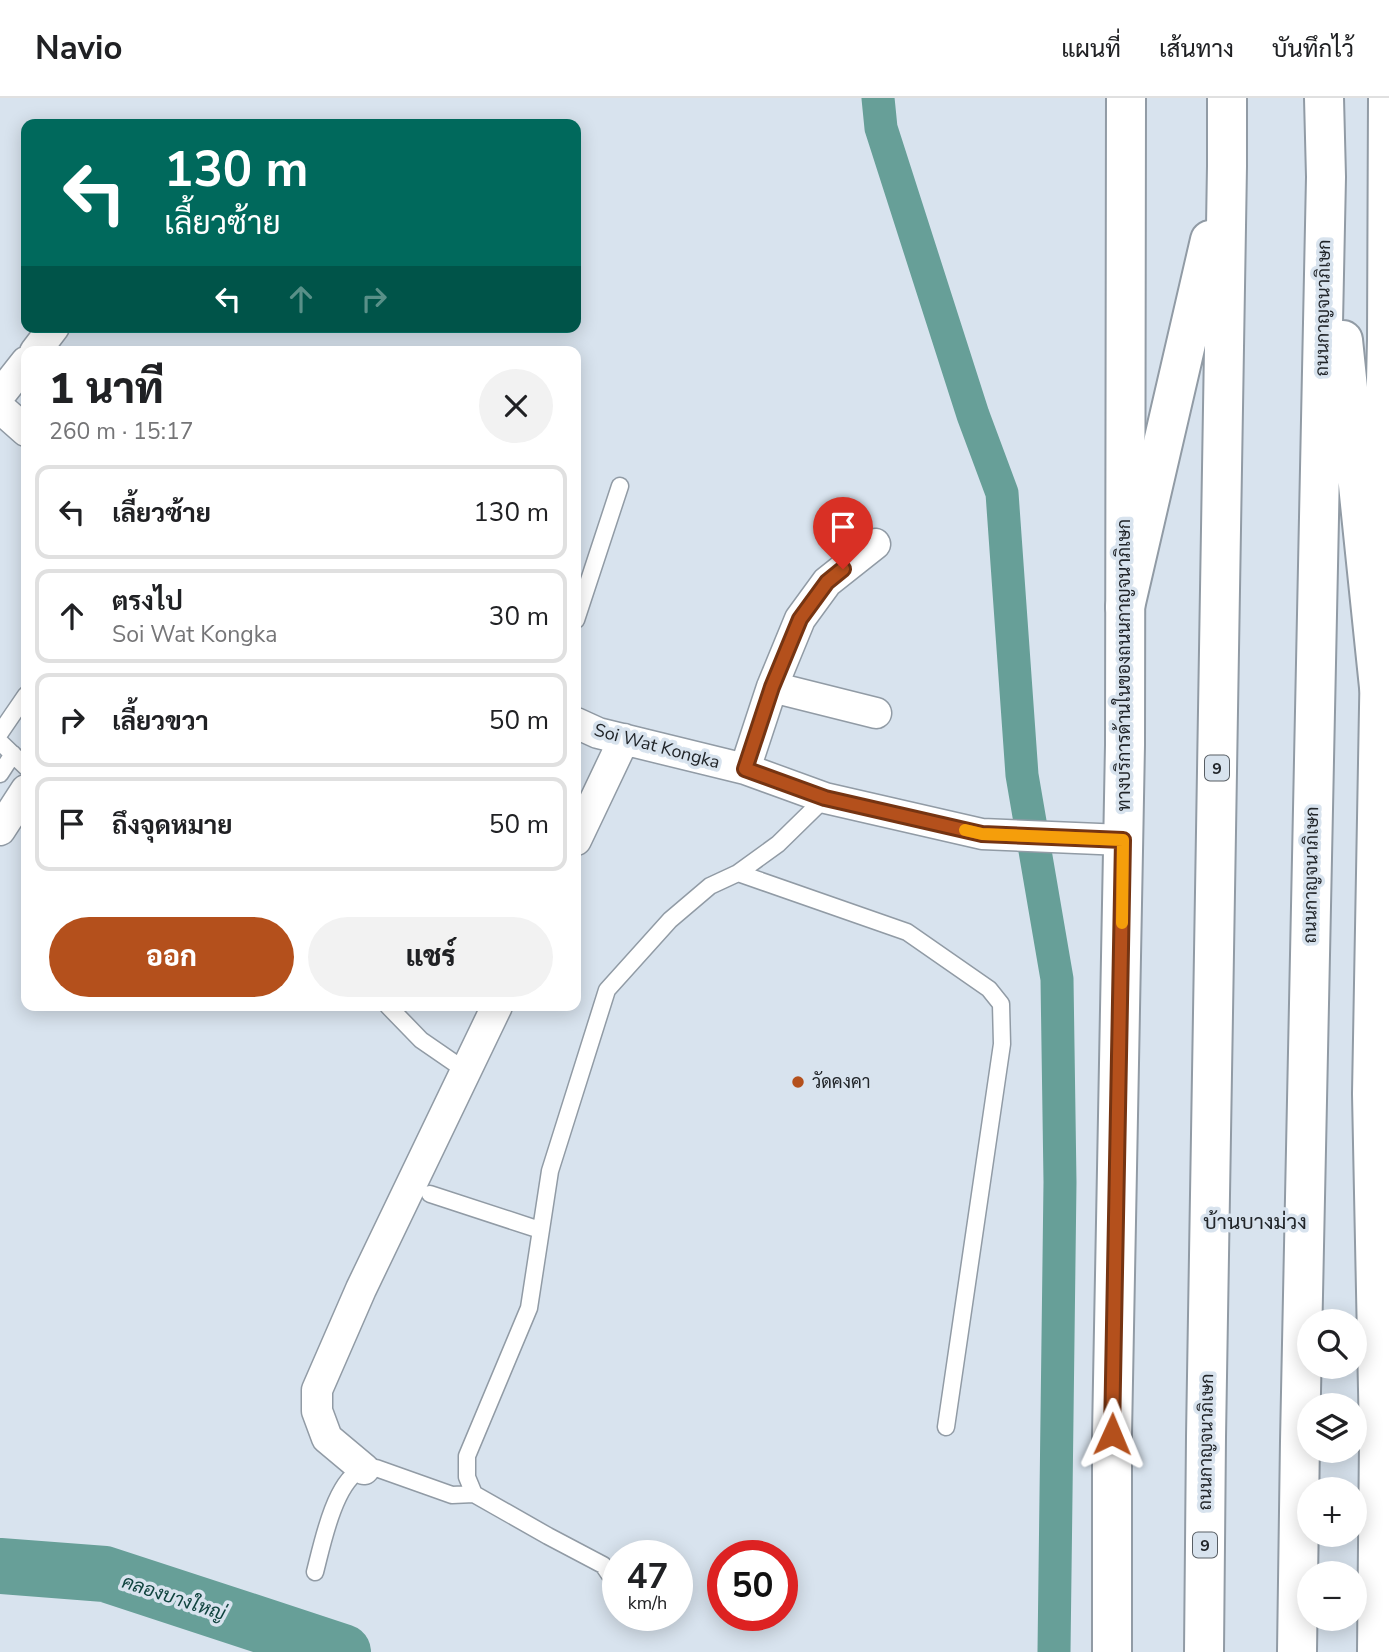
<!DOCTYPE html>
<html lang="th">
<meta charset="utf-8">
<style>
:root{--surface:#fff;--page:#f2f2f2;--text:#202124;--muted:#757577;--line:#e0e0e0;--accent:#b4501c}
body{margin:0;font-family:"Nunito Sans",Sarabun,sans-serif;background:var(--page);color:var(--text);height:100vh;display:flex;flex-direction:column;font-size:26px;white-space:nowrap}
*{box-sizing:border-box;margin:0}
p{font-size:23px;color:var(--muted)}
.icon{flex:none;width:38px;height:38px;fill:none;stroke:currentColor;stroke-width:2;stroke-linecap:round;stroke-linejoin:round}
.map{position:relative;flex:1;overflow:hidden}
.panel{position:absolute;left:21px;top:248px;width:560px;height:665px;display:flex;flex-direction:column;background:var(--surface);border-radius:14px;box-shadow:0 4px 18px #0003}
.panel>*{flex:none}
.top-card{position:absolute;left:21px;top:21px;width:560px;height:214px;border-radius:14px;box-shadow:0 4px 18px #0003;background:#00695c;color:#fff;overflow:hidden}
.tools{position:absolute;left:1297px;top:1211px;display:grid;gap:14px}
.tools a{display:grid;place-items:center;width:70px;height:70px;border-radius:50%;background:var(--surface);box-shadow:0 4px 18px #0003;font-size:35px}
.speed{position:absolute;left:602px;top:1442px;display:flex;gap:14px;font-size:35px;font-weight:700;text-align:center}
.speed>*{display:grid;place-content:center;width:91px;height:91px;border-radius:50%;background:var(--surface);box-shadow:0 4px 18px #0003;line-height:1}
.speed small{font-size:18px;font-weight:400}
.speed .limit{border:10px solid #d22;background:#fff;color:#111}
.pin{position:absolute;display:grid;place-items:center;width:60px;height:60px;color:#fff;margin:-72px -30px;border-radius:50% 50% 50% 0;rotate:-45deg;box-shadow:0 0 7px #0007}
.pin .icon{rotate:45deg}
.me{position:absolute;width:77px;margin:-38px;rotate:1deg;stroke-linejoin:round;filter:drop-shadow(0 0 5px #0008)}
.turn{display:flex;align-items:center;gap:24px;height:147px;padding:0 28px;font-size:32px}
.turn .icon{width:91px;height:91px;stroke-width:2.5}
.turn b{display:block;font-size:49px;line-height:60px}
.lanes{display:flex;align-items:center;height:66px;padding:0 28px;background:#0003;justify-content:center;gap:35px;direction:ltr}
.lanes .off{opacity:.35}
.round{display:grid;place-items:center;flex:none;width:74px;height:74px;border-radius:37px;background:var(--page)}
.overview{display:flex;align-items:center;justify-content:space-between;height:119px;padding:0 28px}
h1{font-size:42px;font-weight:800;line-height:52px}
.button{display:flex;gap:14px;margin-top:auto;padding:14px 28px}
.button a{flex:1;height:80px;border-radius:42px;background:var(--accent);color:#fff;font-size:28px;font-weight:800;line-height:80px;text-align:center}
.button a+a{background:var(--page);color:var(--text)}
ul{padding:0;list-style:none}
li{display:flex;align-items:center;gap:21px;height:94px;margin:0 14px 10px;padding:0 14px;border:4px solid var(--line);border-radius:14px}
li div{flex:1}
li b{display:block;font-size:26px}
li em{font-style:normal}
header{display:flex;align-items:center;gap:42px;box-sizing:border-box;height:98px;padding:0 35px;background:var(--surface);border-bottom:2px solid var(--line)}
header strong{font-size:33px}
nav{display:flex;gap:38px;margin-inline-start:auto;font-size:24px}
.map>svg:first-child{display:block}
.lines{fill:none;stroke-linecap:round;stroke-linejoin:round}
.canal{stroke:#679f98;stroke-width:33}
.river{stroke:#679f98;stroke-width:56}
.service-casing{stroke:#919ba5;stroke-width:19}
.minor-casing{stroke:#919ba5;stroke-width:33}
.secondary-casing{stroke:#919ba5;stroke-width:42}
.trunk-casing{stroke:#919ba5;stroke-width:42}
.service{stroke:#fff;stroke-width:16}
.minor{stroke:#fff;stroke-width:30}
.secondary{stroke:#fff;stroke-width:38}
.trunk{stroke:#fff;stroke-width:38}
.route-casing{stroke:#753412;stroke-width:18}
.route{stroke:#b4501c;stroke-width:12}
.slow{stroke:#f59e0b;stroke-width:12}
.poi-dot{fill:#b4501c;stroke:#d8e3ee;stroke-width:2.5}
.labels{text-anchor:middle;stroke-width:7;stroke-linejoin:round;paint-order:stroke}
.shield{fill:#d8e3ee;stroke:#585e64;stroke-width:2}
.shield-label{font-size:16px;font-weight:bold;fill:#212529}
.street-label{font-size:18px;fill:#212529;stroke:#d8e3ee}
.poi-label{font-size:18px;fill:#212529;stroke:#d8e3ee;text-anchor:start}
.water-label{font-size:19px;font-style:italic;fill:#10443f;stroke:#d8e3ee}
.quarter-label{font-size:21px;fill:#212529;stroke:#d8e3ee}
</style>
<header>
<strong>Navio</strong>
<nav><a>แผนที่</a><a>เส้นทาง</a><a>บันทึกไว้</a></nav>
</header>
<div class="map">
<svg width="1389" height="1554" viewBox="0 0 1389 1554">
<rect width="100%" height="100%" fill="#d8e3ee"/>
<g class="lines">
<path class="canal" d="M878 0 881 30 973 317 1002 395 1022 677 1057 881 1060 1084 1054 1554"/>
<path class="river" d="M0 1468 105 1476 343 1554"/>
<g class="service-casing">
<path id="service" d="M576 522 620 388
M0 635 26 597
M0 644 26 669
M0 676 13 656
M738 775 907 834 989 891 1001 906 1002 946 946 1329
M388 908 421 942 466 973
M430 1096 540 1132
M315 1474C322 1447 334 1387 359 1373 365 1370 370 1370 376 1370L452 1397 474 1396
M618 1489 603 1467 548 1438 474 1396 467 1379V1358L529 1210 550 1073 607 892 670 822 710 788 738 775 778 746 825 700"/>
</g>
<g class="minor-casing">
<path id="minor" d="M35 254 54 229
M0 297 26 264
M0 310 26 333
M772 589 876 615
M576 625 598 635 745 671 825 700 982 736 1123 742
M745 671 772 589 800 521 827 484 875 446
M0 732 26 692
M576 742 624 641
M364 1371 327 1340 317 1313V1292L361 1191 497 908"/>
</g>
<g class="secondary-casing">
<path id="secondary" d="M1381 488 1387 242 1388 0
M1112 1554V1336L1125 647 1126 0
M1377 1554 1379 1341 1372 996 1380 555"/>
</g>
<g class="trunk-casing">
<path id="trunk" d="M1343 242 1379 589
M1125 509 1210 142
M1204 1554 1206 1339 1227 68V0
M1297 1554 1300 1343 1326 79 1324 0"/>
</g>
<use href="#service" class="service"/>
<use href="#minor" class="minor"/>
<use href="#secondary" class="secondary"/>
<use href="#trunk" class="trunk"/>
</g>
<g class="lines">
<g class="route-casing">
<path id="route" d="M843 471 827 484 800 521 772 589 745 671 825 700 982 736 1123 742 1112 1336"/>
</g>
<use href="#route" class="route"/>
<path class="slow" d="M965 732 982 736 1123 742 1122 825"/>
</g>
<circle class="poi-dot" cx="798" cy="984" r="7"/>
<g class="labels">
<g class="shield">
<rect x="1205" y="657.5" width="24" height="25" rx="5"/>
<rect x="1193" y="1434.5" width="24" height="25" rx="5"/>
</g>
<g class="shield-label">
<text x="1217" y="676">9</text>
<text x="1205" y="1453">9</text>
</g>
<g class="street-label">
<text transform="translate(1323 210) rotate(-89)" y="6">ถนนกาญจนาภิเษก</text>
<text transform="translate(1124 567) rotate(-90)" y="6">ทางบริการด้านในของถนนกาญจนาภิเษก</text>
<text transform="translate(657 648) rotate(15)" y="6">Soi Wat Kongka</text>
<text transform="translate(1311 777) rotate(-89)" y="6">ถนนกาญจนาภิเษก</text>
<text transform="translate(1206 1344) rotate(-89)" y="6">ถนนกาญจนาภิเษก</text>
</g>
<g class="poi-label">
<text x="812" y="990">วัดคงคา</text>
</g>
<g class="water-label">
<text transform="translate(174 1499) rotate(18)" y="7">คลองบางใหญ่</text>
</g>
<g class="quarter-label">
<text x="1255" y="1131">บ้านบางม่วง</text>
</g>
</g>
</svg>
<div class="tools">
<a><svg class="icon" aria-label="search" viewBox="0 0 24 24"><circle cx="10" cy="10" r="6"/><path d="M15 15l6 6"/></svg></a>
<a><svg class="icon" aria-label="layers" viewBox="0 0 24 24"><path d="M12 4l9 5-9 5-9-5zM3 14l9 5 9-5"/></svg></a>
<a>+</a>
<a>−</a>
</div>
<div class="speed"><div>47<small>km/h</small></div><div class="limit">50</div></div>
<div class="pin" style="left:843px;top:471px;background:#d93025"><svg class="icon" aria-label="arrive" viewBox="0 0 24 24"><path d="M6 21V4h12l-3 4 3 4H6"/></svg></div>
<svg class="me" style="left:1112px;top:1336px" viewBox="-20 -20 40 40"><path d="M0-17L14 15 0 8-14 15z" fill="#b4501c" stroke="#fff" stroke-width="4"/></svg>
<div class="top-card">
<div class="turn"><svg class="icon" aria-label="left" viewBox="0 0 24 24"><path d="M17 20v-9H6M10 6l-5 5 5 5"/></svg><div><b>130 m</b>เลี้ยวซ้าย</div></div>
<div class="lanes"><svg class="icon" aria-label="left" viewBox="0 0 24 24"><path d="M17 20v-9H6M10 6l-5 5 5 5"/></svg><svg class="icon off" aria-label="ahead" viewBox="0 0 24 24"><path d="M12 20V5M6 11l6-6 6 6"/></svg><svg class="icon off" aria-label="right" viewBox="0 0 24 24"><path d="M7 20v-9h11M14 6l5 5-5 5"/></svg></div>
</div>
<section class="panel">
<div class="overview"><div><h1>1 นาที</h1><p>260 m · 15:17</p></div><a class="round"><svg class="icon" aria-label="close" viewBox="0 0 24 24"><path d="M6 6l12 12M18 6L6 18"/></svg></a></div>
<ul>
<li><svg class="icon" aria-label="left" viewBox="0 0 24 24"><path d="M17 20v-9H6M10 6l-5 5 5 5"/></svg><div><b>เลี้ยวซ้าย</b></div><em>130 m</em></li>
<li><svg class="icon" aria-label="ahead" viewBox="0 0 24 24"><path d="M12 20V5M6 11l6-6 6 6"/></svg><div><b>ตรงไป</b><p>Soi Wat Kongka</p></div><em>30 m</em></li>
<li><svg class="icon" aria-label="right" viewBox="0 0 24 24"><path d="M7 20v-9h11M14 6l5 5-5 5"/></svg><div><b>เลี้ยวขวา</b></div><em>50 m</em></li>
<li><svg class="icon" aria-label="arrive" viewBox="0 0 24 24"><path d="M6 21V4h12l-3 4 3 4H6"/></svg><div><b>ถึงจุดหมาย</b></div><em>50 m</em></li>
</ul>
<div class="button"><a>ออก</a><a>แชร์</a></div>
</section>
</div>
